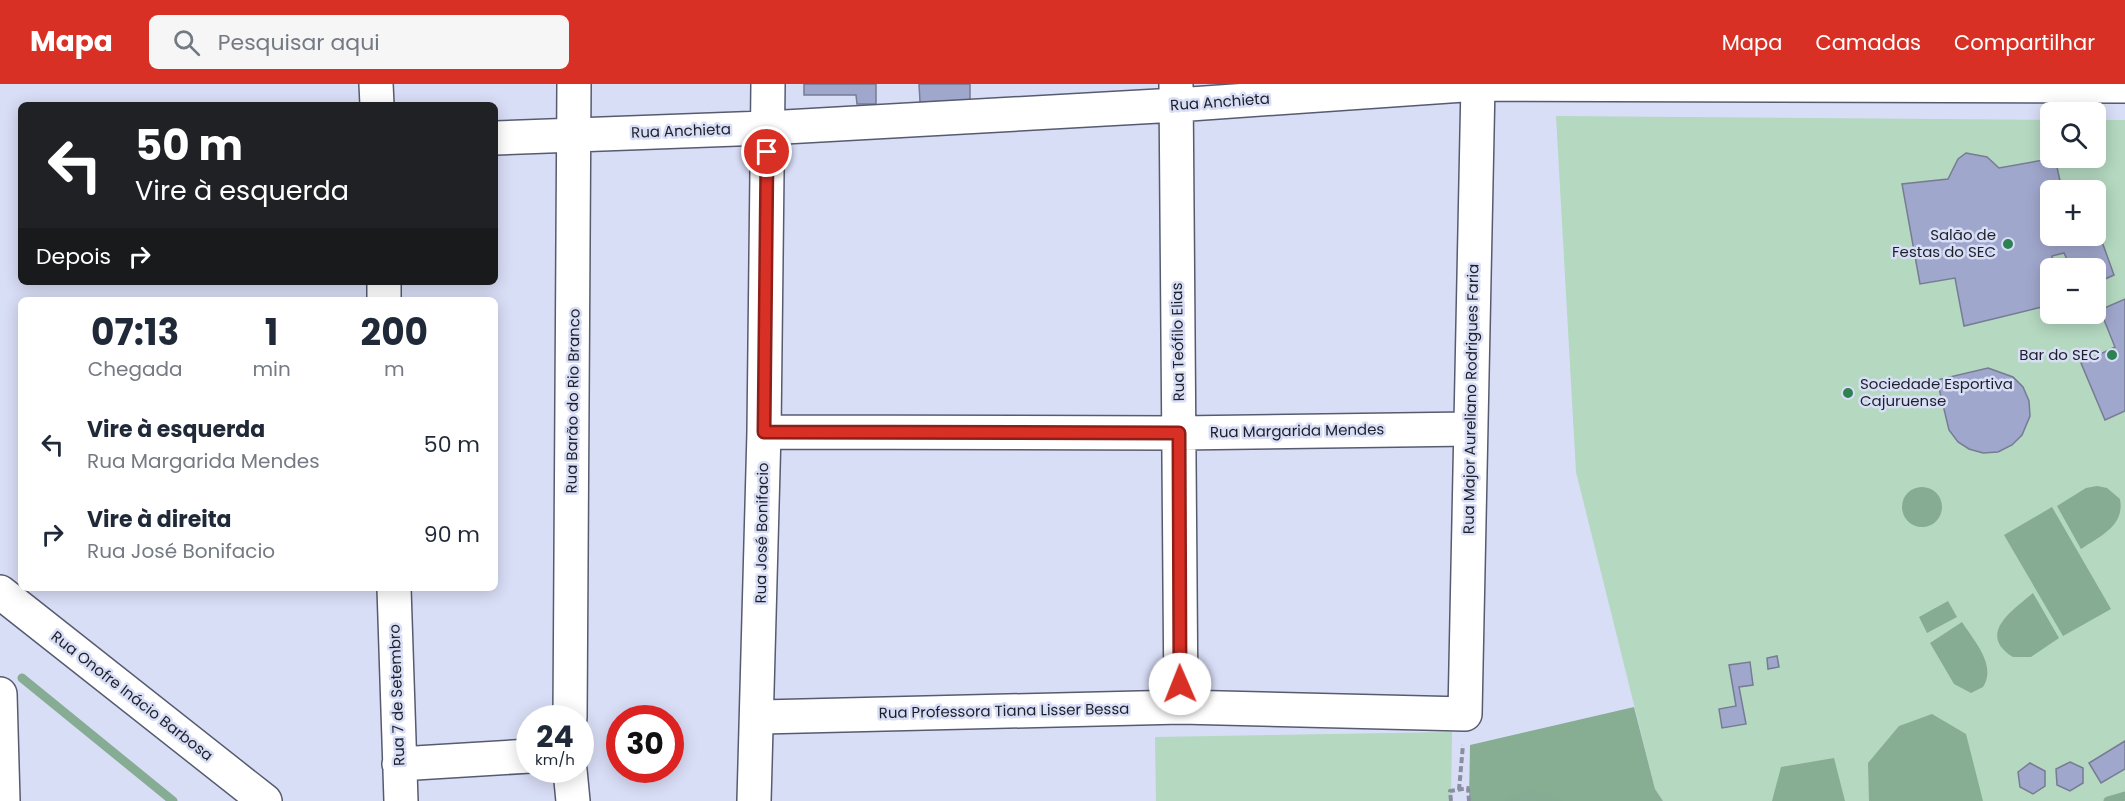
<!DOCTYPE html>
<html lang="pt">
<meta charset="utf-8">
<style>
:root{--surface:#fff;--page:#f6f6f7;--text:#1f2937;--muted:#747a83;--accent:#d93025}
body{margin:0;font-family:Poppins,sans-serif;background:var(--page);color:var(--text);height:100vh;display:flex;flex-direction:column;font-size:22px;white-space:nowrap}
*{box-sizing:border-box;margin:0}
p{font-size:20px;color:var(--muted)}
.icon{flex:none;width:33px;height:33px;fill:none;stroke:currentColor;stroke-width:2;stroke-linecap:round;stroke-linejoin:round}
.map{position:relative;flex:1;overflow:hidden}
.panel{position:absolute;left:18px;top:213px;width:480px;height:294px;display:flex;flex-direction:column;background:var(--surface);border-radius:9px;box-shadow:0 3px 15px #0003}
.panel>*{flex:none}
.guide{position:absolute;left:18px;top:18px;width:480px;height:183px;border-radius:9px;box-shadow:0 3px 15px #0003;background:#202124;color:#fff;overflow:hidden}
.tools{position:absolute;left:2040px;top:18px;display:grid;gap:12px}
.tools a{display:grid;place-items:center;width:66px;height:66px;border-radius:9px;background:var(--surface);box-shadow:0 3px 15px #0003;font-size:30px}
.speed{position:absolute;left:516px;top:621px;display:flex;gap:12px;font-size:30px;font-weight:700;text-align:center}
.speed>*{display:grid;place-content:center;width:78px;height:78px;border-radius:50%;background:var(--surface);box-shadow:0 3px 15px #0003;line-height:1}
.speed small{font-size:15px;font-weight:400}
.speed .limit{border:9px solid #d22;background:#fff;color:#111}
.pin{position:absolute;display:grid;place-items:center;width:51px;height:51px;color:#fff;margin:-26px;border:3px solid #fff;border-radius:50%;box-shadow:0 2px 6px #0007}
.me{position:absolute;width:66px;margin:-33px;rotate:359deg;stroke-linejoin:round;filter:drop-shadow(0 0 4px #0008)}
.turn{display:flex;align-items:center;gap:21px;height:126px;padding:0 18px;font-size:27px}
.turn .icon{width:78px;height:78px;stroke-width:2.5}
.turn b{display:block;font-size:42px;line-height:51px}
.then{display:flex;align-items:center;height:57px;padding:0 18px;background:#0003;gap:12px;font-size:22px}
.eta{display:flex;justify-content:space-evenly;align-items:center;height:102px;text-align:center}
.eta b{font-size:36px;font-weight:700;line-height:42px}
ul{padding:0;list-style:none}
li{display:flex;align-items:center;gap:18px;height:90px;padding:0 18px}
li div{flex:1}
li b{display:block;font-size:22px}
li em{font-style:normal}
header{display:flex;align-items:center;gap:36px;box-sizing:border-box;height:84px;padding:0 30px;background:var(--accent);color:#fff}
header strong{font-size:28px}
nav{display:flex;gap:33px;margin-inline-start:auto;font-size:21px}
.search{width:420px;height:54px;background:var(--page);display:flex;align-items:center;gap:15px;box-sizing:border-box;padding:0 21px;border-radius:9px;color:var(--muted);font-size:22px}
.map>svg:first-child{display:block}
.green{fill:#b4d8c0;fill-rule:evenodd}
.forest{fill:#87ad93}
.water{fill:#86ac93}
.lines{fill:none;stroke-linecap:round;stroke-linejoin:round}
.stream{stroke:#86ac93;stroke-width:9}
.building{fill:#9fa7cc;stroke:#777c93;stroke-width:1.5}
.minor-casing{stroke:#565b70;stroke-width:36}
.path{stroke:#8b8ea1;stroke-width:4;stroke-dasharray:6 3;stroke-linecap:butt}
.minor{stroke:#fff;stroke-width:33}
.route-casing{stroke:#8d1f18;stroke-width:15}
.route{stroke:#d93025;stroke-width:10}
.poi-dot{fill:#2e8153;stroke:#d9def7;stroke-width:2}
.labels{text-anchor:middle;stroke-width:5;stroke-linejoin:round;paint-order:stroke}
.street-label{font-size:15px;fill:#1e2029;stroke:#d9def7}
.poi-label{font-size:15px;fill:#1e2029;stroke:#d9def7;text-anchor:end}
</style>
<header>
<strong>Mapa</strong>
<div class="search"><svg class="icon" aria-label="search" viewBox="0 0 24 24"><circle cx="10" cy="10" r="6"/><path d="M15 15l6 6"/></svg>Pesquisar aqui</div>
<nav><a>Mapa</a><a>Camadas</a><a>Compartilhar</a></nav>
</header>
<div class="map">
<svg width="2125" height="717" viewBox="0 0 2125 717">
<rect width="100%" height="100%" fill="#d9def7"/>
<path class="green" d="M1556 32 2050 36V74H2096V36H2125V717H1663L1655 705 1576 388ZM2050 106H2096V152H2050ZM2050 184H2096V230H2050Z
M1452 648 1451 717H1156L1155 653Z"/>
<path class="forest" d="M1634 623 1655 705 1663 717H1469L1470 661Z
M1932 630 1966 650 1983 717H1869L1868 679 1899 642Z
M1834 674 1845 717H1772L1781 683Z"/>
<path class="water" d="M2097 402 2107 404 2120 415C2125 442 2100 452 2081 465L2057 422 2086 404Z
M1902 423a20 20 0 1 1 40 0a20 20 0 1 1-40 0Z
M2052 423 2111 525 2063 552 2004 451Z
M2033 509 2059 554 2031 573H2013C1976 550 2013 526 2033 509Z
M1948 517 1957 533 1927 549 1919 533Z
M1962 538C1974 557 1997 581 1983 603L1971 609 1954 600 1930 559Z"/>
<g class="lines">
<path class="stream" d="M22 594 173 717
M1510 717 1533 711 1558 717
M2108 717 2125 712"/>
</g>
<path class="building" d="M804 0H876V20H857L856 11H804Z
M919 0H970V17L920 18Z
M1966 69 1987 73 1999 84 2055 74 2062 106H2050V152H2096V141L2114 191 2096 199V184H2071L2064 169 2052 172 2054 184H2050V221L1964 242 1955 194 1920 200 1902 100 1948 95 1958 75Z
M2125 215V327L2105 336 2081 279 2115 263 2100 226Z
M1988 284 2013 293 2023 303 2029 317 2030 332 2022 351 2012 361 1998 368 1983 369 1969 365 1958 358 1949 346 1937 296Z
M1777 572 1779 583 1768 585 1767 574Z
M1750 578 1753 601 1739 603 1746 640 1722 644 1719 625 1736 622 1729 581Z
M2125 657V685L2101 699 2089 679Z
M2070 678 2083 684V699L2070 707 2057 701 2056 685Z
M2030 679 2045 687V702L2033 710 2020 703 2018 688Z"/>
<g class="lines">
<g class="minor-casing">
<path id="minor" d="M376 0 377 21
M1176 1 1181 623
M495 54 767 44 1176 21 1478 0 2125 2
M384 198V216
M764 348 1179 349 1470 345
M394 504 401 717
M0 508 265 717
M0 610 3 717
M758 633 1181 623 1465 630 1478 0
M570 634 574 0
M399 680 530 672
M570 686 573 717
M754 717 764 348 768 0"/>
</g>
<path class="path" d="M1459 706 1463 661
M1451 717 1450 707 1468 704 1469 717"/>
<use href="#minor" class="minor"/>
</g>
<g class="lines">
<g class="route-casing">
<path id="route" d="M767 68 764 348 1179 349 1180 600"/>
</g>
<use href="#route" class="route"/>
</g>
<g class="poi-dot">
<circle cx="2008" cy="160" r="6"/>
<circle cx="2112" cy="271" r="6"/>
<circle cx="1848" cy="309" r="6"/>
</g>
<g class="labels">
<g class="street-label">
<text transform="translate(1220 18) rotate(-4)" y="5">Rua Anchieta</text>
<text transform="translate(681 47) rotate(-2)" y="5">Rua Anchieta</text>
<text transform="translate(1178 258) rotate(-91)" y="5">Rua Teófilo Elias</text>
<text transform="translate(1471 315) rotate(-89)" y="5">Rua Major Aureliano Rodrigues Faria</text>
<text transform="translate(573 317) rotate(-89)" y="5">Rua Barão do Rio Branco</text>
<text transform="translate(1297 347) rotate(-1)" y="5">Rua Margarida Mendes</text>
<text transform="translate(762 449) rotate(-89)" y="5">Rua José Bonifacio</text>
<text transform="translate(397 611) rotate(-92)" y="5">Rua 7 de Setembro</text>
<text transform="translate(132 612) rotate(38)" y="5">Rua Onofre Inácio Barbosa</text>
<text transform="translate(1004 627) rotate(-1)" y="5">Rua Professora Tiana Lisser Bessa</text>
</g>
<g class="poi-label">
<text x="1996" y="156">Salão de<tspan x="1996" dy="17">Festas do SEC</tspan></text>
<text x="2100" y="276">Bar do SEC</text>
<text x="1860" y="305" text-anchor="start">Sociedade Esportiva<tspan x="1860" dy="17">Cajuruense</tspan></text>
</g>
</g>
</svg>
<div class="tools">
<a><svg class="icon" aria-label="search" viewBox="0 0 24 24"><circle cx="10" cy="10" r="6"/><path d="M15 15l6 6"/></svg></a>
<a>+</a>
<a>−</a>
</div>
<div class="speed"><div>24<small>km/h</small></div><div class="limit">30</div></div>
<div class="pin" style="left:767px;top:68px;background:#d93025"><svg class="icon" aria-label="arrive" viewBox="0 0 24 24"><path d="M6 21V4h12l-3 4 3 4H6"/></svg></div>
<svg class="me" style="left:1180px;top:600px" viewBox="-20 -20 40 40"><circle r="19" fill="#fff"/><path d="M0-13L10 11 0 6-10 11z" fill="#d93025"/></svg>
<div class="guide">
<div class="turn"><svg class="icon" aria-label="left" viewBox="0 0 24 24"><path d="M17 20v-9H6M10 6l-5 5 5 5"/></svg><div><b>50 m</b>Vire à esquerda</div></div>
<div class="then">Depois<svg class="icon" aria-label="right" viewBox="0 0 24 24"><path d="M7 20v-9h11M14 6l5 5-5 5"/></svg></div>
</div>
<section class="panel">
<div class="eta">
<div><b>07:13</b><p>Chegada</p></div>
<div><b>1</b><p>min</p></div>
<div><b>200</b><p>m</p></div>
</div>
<ul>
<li><svg class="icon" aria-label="left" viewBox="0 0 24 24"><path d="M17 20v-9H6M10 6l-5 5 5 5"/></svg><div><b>Vire à esquerda</b><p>Rua Margarida Mendes</p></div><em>50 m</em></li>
<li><svg class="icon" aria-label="right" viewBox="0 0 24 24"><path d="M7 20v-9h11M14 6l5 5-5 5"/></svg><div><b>Vire à direita</b><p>Rua José Bonifacio</p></div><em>90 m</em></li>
</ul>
</section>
</div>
